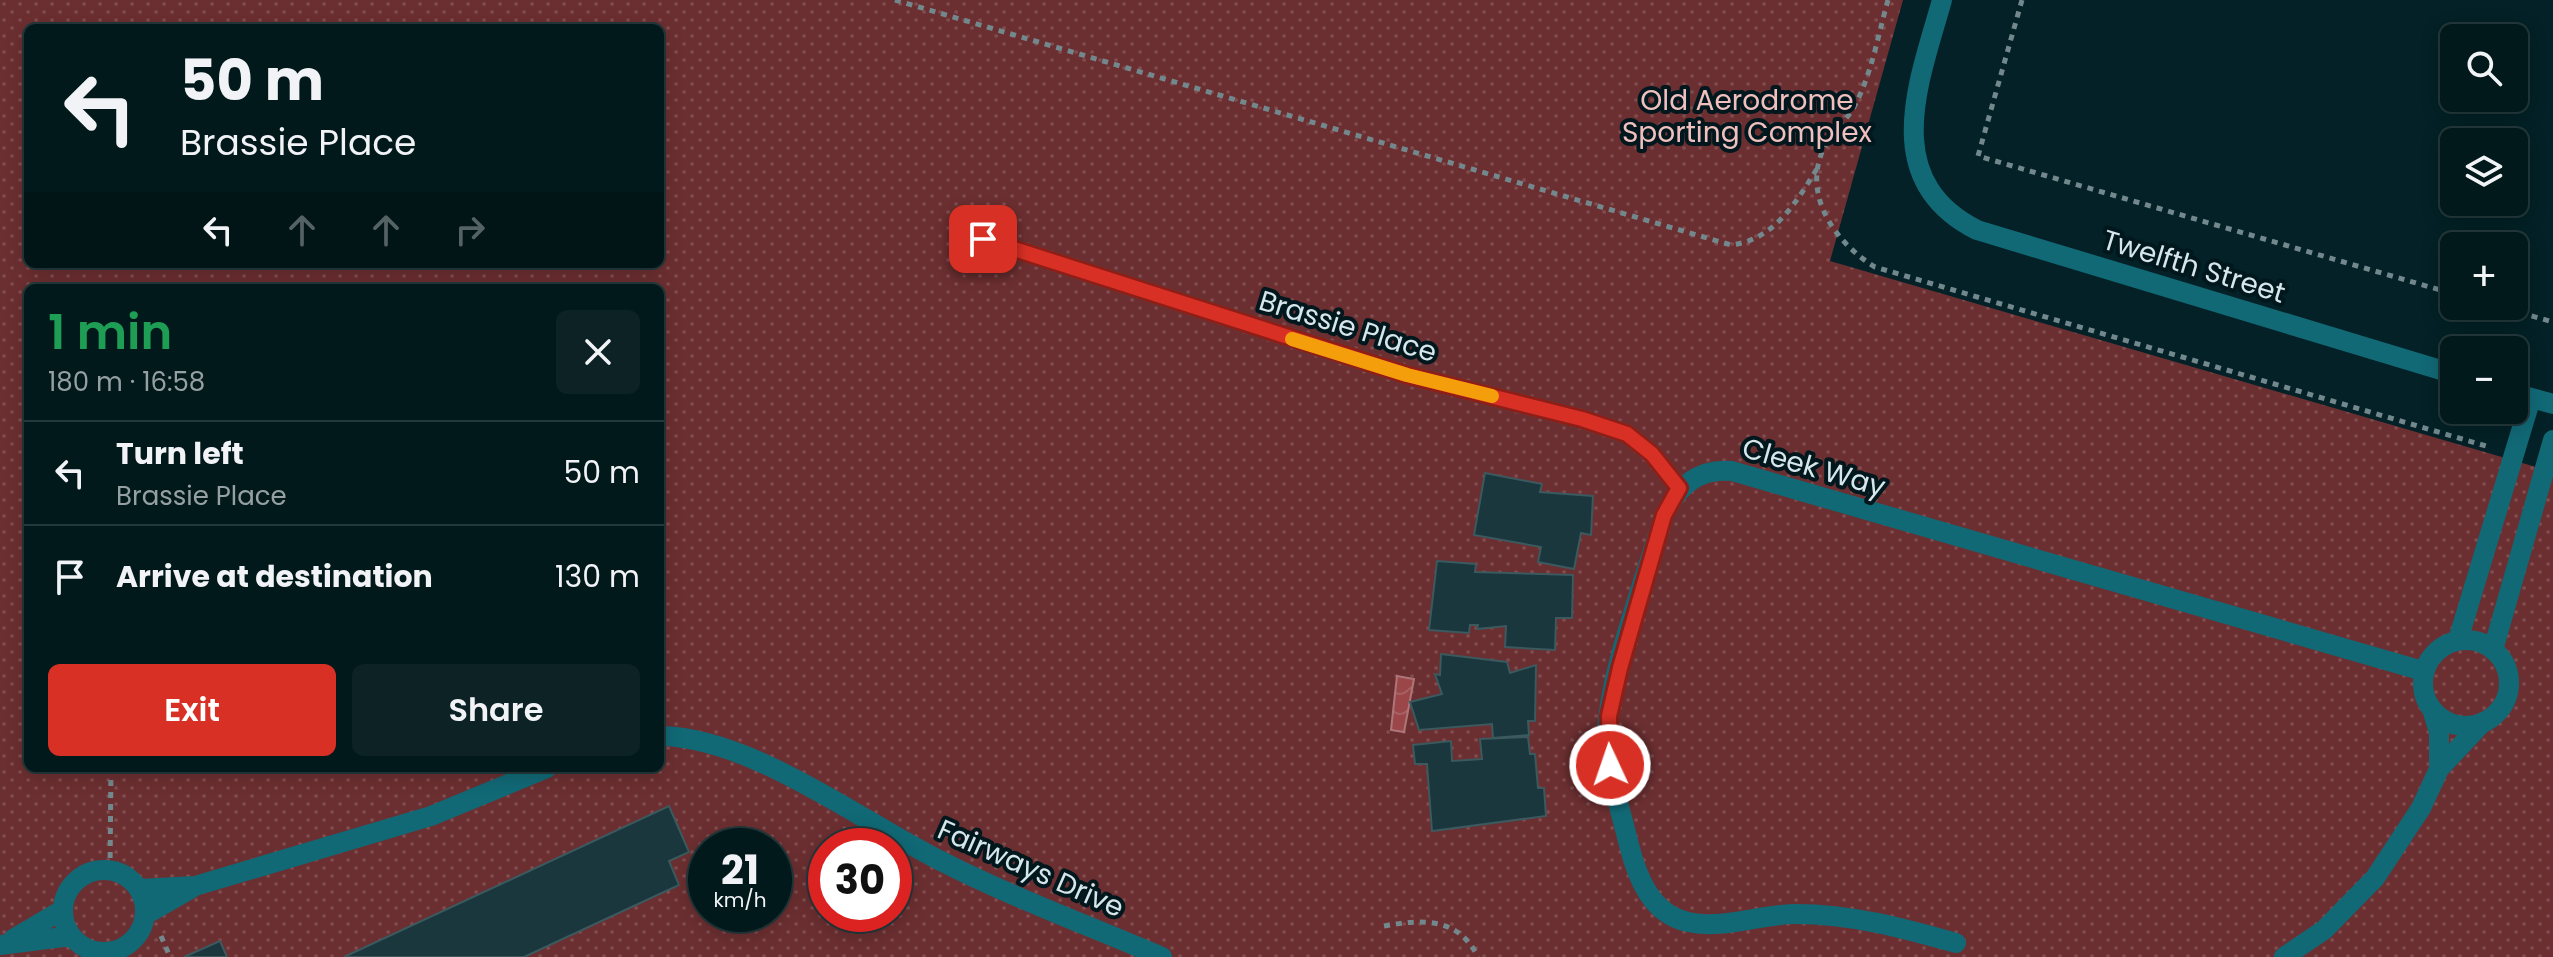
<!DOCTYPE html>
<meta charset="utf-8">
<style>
:root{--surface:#02191c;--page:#0c2225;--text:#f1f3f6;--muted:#96a0a3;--line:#23383b;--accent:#d93025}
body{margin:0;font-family:Poppins,sans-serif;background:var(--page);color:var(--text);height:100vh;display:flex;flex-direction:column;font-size:30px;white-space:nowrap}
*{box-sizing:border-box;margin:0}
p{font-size:26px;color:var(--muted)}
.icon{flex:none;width:44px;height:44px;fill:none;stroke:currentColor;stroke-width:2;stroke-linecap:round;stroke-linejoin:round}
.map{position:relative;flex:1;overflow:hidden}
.drawer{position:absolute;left:24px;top:284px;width:640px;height:488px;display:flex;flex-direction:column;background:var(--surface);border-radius:12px;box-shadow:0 4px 20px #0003,0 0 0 2px var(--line)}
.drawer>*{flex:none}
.top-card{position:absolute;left:24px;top:24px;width:640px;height:244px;border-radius:12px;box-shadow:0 4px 20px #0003,0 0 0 2px var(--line);background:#02191c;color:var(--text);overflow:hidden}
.tools{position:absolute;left:2440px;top:24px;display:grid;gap:16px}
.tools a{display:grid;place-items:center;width:88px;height:88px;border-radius:12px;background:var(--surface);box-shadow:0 4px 20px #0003,0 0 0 2px var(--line);font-size:40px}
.speed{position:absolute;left:688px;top:828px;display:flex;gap:16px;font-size:40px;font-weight:700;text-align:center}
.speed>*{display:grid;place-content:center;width:104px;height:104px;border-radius:50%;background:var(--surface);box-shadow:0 4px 20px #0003,0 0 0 2px var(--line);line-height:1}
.speed small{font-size:20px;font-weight:400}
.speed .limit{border:12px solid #d22;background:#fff;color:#111}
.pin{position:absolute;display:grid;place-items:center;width:68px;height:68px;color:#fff;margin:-34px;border-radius:16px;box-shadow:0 4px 12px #0006}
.me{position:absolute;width:88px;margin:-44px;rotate:357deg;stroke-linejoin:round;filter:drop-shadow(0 0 6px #0008)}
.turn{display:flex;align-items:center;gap:28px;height:168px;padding:0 24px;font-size:36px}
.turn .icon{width:104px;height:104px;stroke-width:2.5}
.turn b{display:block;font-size:56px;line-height:68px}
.lanes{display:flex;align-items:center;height:76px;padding:0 24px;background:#0003;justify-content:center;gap:40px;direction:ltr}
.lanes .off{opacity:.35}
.round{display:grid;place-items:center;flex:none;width:84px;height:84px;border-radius:12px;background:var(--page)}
.headline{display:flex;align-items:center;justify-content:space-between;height:136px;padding:0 24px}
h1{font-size:48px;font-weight:600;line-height:60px;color:#1e9e55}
.button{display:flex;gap:16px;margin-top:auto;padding:16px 24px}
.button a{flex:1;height:92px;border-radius:12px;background:var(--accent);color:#fff;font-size:32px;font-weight:600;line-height:92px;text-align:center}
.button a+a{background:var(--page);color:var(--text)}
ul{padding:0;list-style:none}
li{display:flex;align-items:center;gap:24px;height:104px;padding:0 24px;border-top:2px solid var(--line)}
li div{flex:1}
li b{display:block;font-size:30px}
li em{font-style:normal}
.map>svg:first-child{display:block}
.grass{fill:url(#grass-dots);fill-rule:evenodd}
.water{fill:url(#water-waves);stroke:#ad7679;stroke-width:2}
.building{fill:#19373c;stroke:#3b595e;stroke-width:2}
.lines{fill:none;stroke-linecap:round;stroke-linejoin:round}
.path{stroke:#72888d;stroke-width:5;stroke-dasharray:6 6;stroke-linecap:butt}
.minor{stroke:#116976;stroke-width:20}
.route-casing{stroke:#8d1f18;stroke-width:20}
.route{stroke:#d93025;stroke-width:14}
.slow{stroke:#f59e0b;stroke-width:14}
.labels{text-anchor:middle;stroke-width:8;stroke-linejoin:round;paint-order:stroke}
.park-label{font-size:28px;fill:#f1bfbe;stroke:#00181d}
.street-label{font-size:28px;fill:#d6e6ea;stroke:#00181d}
</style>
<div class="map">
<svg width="2553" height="957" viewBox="0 0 2553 957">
<defs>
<pattern id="grass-dots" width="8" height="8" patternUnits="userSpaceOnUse" patternTransform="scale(2)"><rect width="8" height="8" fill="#6c2f31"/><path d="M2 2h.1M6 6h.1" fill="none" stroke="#804d4f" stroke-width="1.8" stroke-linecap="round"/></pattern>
<pattern id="water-waves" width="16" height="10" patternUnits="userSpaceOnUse" patternTransform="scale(2)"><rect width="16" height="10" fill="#9b4649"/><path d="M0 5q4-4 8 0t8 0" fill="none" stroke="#a86163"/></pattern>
</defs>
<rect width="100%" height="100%" fill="#032126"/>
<path class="grass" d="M0 0H1903L1830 261 2553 472V957H0ZM28 28H660V264H28ZM28 288H660V768H28ZM706 846H774V914H706ZM826 846H894V914H826Z"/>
<path class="water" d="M1397 676 1414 679 1404 732 1391 730Z"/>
<path class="building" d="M1485 473 1542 484 1540 492 1593 496 1591 535 1581 533 1574 569 1538 562 1541 547 1474 535Z
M1437 561 1476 564 1475 572 1573 575 1572 618H1556L1555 650 1505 647 1506 626 1477 629 1478 625H1470L1469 633 1429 630Z
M1441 654 1507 662 1510 673 1536 665 1535 721H1528L1529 735 1493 738 1492 724 1419 730 1410 702 1442 694 1435 674 1440 675Z
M1528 737 1530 754H1535L1538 788H1544L1546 816 1432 831 1427 764H1415L1413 745 1451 741 1452 761 1482 759 1480 739Z
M669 806 689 852 669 861 679 885 524 957H344Z
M220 941 227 957H184Z"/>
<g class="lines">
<path class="path" d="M895 0 1731 245C1775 240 1797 201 1818 167
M1888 0C1878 35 1872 73 1855 105 1847 121 1830 133 1823 150 1802 197 1837 244 1875 267L2486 446
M2022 0 1978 156 2454 294
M2497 306 2553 322
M110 870 111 768
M1384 926C1423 919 1458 917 1478 957
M161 936 170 957"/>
<path class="minor" d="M1942 0C1919 82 1878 180 1977 230L2454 374
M983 239 1407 375 1582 419 1627 434 1652 454 1679 488
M2514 393 2553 404
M2458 640 2531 398
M2423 683a43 43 0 1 1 86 0a43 43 0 1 1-86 0Z
M2493 650 2553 440
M2432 709 2439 732V769
M660 736C750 737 858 819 937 859 1009 896 1087 925 1162 957
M63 911a41 41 0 1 1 82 0a41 41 0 1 1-82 0Z
M139 889 195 886 431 816 547 768
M145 915 192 888
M13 939 62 910
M1956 943C1903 928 1851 914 1796 914 1761 914 1722 930 1688 922 1651 914 1637 877 1629 845 1621 812 1610 778 1607 744 1604 686 1647 574 1664 515 1678 486 1698 468 1732 471L2423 671
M0 945 71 936
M2284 957 2324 930 2375 878 2421 808 2439 769 2483 722"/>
</g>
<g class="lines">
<g class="route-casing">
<path id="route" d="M983 239 1407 375 1582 419 1627 434 1652 454 1679 488 1664 515 1620 668 1609 716 1610 765"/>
</g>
<use href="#route" class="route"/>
<path class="slow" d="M1292 339 1407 375 1492 396"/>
</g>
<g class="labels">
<g class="park-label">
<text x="1747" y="110">Old Aerodrome<tspan x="1747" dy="32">Sporting Complex</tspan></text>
</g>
<g class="street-label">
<text transform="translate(2194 266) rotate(17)" y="10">Twelfth Street</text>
<text transform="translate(1348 326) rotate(17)" y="10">Brassie Place</text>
<text transform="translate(1814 467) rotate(16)" y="10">Cleek Way</text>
<text transform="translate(1031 868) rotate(24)" y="10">Fairways Drive</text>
</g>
</g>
</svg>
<div class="tools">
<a><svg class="icon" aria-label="search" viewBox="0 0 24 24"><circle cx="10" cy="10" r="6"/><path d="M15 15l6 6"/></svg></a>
<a><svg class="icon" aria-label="layers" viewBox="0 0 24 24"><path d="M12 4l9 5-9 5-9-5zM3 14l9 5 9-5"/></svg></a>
<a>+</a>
<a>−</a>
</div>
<div class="speed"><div>21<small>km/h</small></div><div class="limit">30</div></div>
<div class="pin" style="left:983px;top:239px;background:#d93025"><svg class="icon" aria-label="arrive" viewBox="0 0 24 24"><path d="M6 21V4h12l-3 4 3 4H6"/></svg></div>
<svg class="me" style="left:1610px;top:765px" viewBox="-20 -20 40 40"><circle r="17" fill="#d93025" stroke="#fff" stroke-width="3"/><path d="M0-11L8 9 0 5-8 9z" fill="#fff"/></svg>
<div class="top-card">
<div class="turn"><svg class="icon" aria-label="left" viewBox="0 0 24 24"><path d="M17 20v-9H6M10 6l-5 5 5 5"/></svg><div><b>50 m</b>Brassie Place</div></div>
<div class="lanes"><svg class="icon" aria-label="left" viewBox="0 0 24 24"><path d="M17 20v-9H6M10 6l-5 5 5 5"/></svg><svg class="icon off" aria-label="ahead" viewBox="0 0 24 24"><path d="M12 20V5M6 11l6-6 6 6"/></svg><svg class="icon off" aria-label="ahead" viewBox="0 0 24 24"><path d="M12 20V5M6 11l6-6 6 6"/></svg><svg class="icon off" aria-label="right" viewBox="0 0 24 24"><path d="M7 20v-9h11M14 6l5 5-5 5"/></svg></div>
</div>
<section class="drawer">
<div class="headline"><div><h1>1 min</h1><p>180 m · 16:58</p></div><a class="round"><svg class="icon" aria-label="close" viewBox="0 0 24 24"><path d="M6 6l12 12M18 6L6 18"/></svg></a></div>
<ul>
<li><svg class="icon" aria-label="left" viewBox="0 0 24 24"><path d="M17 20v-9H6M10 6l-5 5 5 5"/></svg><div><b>Turn left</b><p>Brassie Place</p></div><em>50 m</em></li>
<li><svg class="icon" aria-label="arrive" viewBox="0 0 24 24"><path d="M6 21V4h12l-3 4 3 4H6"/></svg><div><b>Arrive at destination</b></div><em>130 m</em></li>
</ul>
<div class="button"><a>Exit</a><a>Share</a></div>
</section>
</div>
